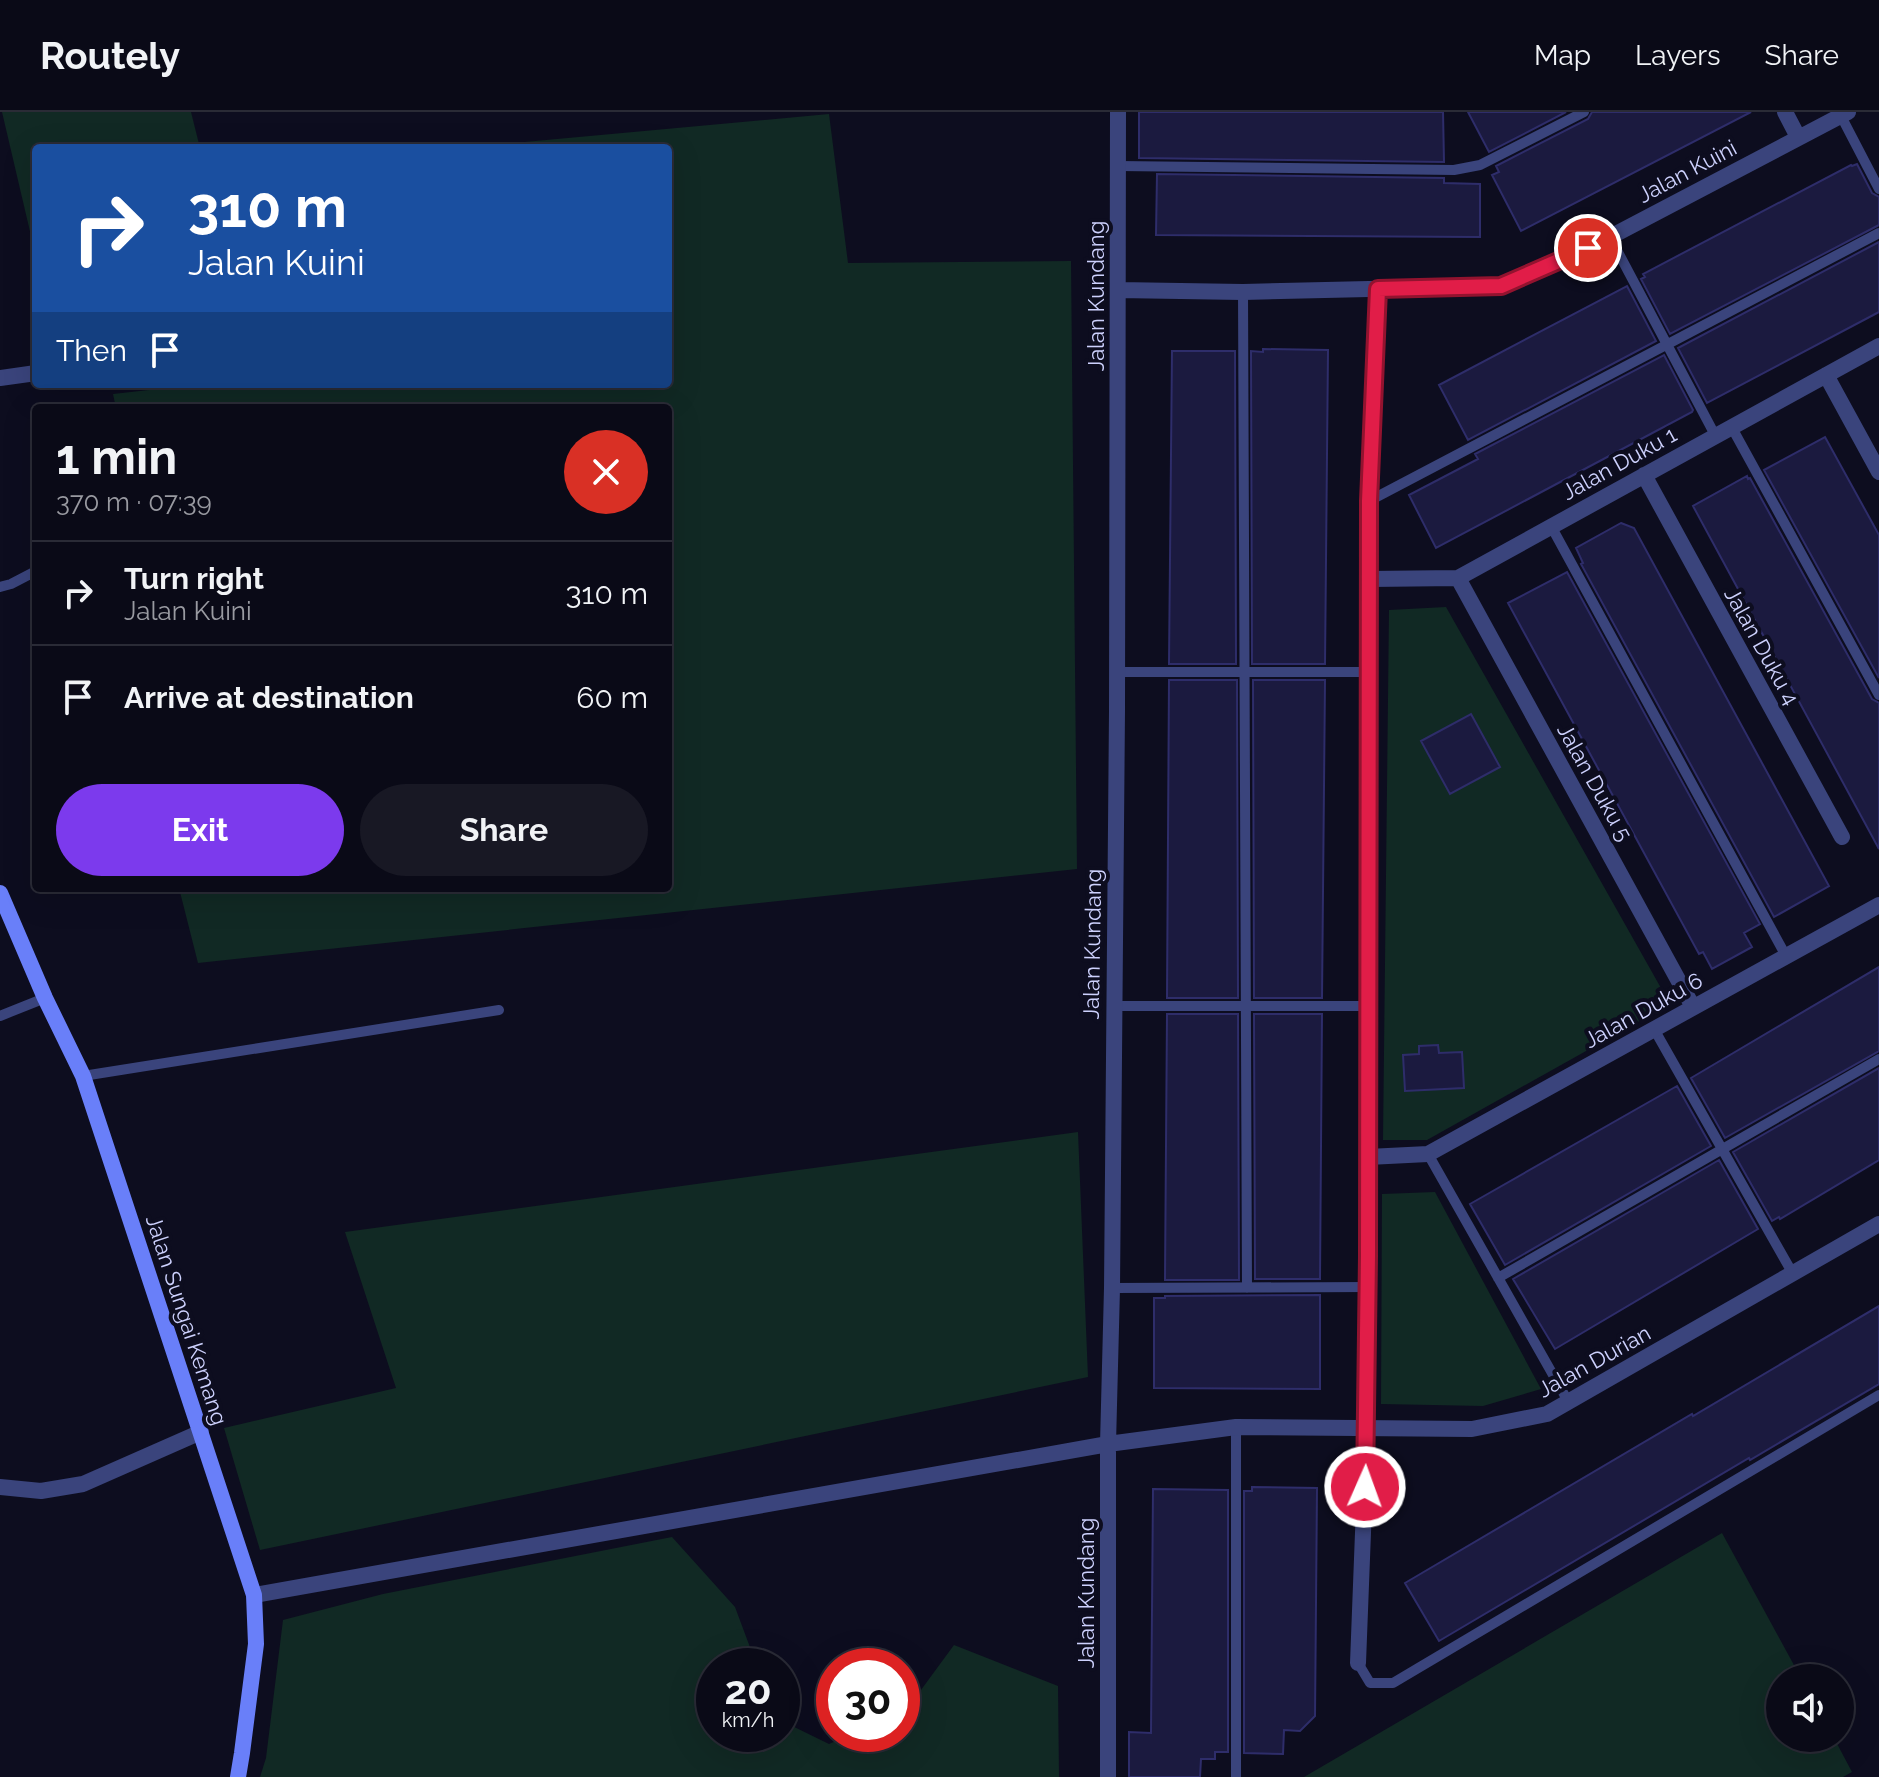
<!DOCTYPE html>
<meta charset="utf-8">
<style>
:root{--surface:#0a0a17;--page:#181824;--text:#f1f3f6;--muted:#999aa1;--line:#2a2b36;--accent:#7c3aed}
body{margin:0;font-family:Raleway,sans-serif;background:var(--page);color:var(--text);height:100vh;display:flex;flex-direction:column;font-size:30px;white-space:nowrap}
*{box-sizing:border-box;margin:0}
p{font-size:26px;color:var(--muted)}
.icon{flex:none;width:44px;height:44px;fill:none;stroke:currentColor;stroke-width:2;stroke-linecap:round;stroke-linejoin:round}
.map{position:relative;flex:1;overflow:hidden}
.panel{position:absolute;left:32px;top:292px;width:640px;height:488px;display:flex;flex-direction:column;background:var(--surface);border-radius:8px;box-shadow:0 8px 32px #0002,0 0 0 2px var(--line)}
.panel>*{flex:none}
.guide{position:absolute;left:32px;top:32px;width:640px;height:244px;border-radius:8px;box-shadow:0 8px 32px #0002,0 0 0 2px var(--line);background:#1a4fa0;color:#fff;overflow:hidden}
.buttons{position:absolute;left:1766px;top:1552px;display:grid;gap:16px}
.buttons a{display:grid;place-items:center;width:88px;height:88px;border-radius:50%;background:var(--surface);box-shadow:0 8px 32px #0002,0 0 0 2px var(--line);font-size:40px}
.speed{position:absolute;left:696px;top:1536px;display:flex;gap:16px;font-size:40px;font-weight:700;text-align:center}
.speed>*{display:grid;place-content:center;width:104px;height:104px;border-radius:50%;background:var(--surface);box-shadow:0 8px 32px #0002,0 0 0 2px var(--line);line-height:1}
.speed small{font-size:20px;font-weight:400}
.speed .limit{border:12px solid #d22;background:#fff;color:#111}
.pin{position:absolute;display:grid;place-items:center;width:68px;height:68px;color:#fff;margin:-34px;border:4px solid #fff;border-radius:50%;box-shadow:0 2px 8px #0007}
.me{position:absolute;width:88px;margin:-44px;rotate:2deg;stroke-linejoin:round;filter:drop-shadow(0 0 6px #0008)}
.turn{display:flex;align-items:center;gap:28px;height:168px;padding:0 24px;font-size:36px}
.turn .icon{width:104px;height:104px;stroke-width:2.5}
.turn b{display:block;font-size:56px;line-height:68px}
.then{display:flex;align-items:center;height:76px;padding:0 24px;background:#0003;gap:16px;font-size:30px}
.round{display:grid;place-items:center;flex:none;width:84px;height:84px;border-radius:42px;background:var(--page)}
.head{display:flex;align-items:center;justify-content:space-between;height:136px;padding:0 24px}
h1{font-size:48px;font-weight:700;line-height:60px}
.primary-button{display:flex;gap:16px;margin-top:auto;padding:16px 24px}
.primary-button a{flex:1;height:92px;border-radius:48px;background:var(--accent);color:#fff;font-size:32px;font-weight:700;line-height:92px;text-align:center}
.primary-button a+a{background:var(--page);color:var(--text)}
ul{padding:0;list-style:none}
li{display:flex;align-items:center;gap:24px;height:104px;padding:0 24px;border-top:2px solid var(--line)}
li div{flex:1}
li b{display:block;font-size:30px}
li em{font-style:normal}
header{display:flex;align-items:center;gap:48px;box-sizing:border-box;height:112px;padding:0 40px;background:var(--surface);border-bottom:2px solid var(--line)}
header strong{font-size:38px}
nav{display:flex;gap:44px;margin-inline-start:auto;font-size:28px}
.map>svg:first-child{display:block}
.green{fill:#112924}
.building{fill:#1b1a3f;stroke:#2e2d6a;stroke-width:2}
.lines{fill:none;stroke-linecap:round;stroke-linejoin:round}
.lane{stroke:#3a447c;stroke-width:10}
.street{stroke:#3a447c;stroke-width:16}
.secondary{stroke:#697ff9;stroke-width:16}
.route-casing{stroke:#92132f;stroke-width:20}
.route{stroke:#e11d48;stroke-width:14}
.labels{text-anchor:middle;stroke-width:8;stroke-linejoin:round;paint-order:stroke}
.street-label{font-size:22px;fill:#cdd1fd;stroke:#0d0d1f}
</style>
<header>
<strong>Routely</strong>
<nav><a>Map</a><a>Layers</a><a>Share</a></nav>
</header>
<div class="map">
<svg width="1879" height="1665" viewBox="0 0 1879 1665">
<rect width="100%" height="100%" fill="#0d0d1f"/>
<path class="green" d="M2 0H191L200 36H36V145Z
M829 2 848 151 1071 149 1077 757 198 851 179 776H668V296H116L113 282 203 272H668V36H458Z
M1446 495 1670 892 1427 1028H1383L1389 498Z
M1078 1020 1088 1265 260 1438 224 1316 396 1276 345 1120Z
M1435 1080 1541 1277 1483 1294 1381 1292 1382 1082Z
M1722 1421 1801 1566H1780V1626H1834L1852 1660 1843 1665H1304Z
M672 1425 735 1495 757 1554H714V1622H782V1609L829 1632 852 1622H902V1599L907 1597 954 1533 1058 1574 1059 1665H260L266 1646 283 1508 383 1482Z"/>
<path class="building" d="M1139 0H1443L1444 50 1139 46Z
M1468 0H1566L1489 40Z
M1592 0H1751L1521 119 1492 63 1499 60 1496 54 1588 7Z
M1857 52 1872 81 1879 85V113L1670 222 1641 167 1645 165 1643 162 1851 53 1852 54Z
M1157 62 1444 66V71L1480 72V125L1156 123Z
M1879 130V200L1707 291 1678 236Z
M1627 174 1656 229 1468 328 1439 273Z
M1263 237 1328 238 1325 552H1252L1251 239 1263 240Z
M1172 239H1235L1236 552H1169Z
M1664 243 1693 298 1692 300 1436 436 1409 383 1478 347 1475 342Z
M1825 325 1879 423V566L1764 358Z
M1747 364 1748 367 1750 366 1872 587 1879 591V737L1693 394Z
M1621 411 1634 416 1829 774 1774 805 1581 452 1583 451 1576 436Z
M1567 460 1760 812 1744 821 1752 835 1712 857 1703 840 1699 842 1508 491Z
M1169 568H1237L1238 886H1167Z
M1253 568H1325L1322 886H1254Z
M1471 602 1500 655 1450 682 1421 629Z
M1879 855V939L1725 1026 1691 966Z
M1167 902H1238L1239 1168H1165Z
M1254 902H1322L1320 1167H1255Z
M1438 933 1439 941 1462 940 1464 976 1405 979 1403 943 1419 942V934Z
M1879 956V1048L1780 1107 1779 1105 1772 1109 1733 1040Z
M1677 974 1711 1034 1505 1153 1470 1092Z
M1719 1048 1758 1117 1555 1237 1513 1167Z
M1320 1183V1277L1154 1276V1186H1165V1184Z
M1879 1194V1272L1750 1348 1749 1346 1439 1529 1405 1471 1692 1302 1693 1304Z
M1252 1375 1317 1376 1315 1604 1300 1619 1284 1618 1283 1642 1244 1641V1379H1252Z
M1153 1377 1228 1378V1640H1215V1647H1201L1200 1665H1129V1620L1151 1621Z"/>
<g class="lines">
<path class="lane" d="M1841 4 1879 77
M1118 54 1454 58 1480 53 1584 0
M1610 125 1715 323
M1243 180 1247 1176
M1731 314 1879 583
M1369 389 1879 121
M1551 414 1786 844
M0 475 11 472 36 459
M1116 560H1369
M1113 894H1368
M0 904 45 886
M1654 917 1793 1162
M83 964 499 898
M1428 1042 1569 1291
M1498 1166 1879 947
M1112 1176 1368 1175
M1236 1315V1665
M1358 1551 1370 1571H1393L1879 1283"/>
<path class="street" d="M1785 0 1798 25
M1118 178 1243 180 1501 174 1610 125 1848 0
M1826 263 1879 360
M0 266 36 261
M1644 363 1842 725
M1458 466 1693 895
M1370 467 1458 466 1879 234
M1368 1045 1428 1042 1879 793
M0 1375 41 1379 83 1372 201 1320
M254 1483 1108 1332 1236 1315 1472 1317 1547 1302 1879 1112
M1358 1551 1367 1316 1369 389 1378 177
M1108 1665V1332L1112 1176 1117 599 1118 0"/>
<path class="secondary" d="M0 781 45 886 83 964 254 1483 256 1532 242 1641 238 1665"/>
</g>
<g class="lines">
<g class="route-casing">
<path id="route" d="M1365 1375 1368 1144 1369 389 1378 177 1501 174 1588 136"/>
</g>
<use href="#route" class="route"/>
</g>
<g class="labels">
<g class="street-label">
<text transform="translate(1687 59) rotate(-28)" y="8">Jalan Kuini</text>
<text transform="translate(1096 184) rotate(-90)" y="8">Jalan Kundang</text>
<text transform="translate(1619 351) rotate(-29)" y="8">Jalan Duku 1</text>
<text transform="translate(1762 534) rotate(61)" y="8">Jalan Duku 4</text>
<text transform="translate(1595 670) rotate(61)" y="8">Jalan Duku 5</text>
<text transform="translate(1092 832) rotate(-89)" y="8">Jalan Kundang</text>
<text transform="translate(1643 898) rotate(-29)" y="8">Jalan Duku 6</text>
<text transform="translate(187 1208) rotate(72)" y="8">Jalan Sungai Kemang</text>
<text transform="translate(1594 1249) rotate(-29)" y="8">Jalan Durian</text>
<text transform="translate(1086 1481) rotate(-90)" y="8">Jalan Kundang</text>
</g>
</g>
</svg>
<div class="buttons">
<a><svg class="icon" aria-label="sound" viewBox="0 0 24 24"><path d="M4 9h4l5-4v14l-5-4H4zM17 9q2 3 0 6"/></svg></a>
</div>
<div class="speed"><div>20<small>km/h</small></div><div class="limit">30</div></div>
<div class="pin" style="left:1588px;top:136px;background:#d93025"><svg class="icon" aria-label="arrive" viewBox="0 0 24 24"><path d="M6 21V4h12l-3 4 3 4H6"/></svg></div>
<svg class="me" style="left:1365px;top:1375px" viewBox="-20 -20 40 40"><circle r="17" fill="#e11d48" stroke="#fff" stroke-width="3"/><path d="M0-11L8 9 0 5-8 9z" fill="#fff"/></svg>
<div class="guide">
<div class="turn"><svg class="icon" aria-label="right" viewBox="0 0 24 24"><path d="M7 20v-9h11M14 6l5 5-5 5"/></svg><div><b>310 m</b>Jalan Kuini</div></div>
<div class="then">Then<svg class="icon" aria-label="arrive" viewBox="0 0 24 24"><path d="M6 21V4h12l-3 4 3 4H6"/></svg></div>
</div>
<section class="panel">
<div class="head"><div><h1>1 min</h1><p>370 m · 07:39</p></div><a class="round" style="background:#d93025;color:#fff"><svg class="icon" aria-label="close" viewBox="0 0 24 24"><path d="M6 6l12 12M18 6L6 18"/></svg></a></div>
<ul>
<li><svg class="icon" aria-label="right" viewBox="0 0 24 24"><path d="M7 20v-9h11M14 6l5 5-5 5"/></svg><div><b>Turn right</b><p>Jalan Kuini</p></div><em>310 m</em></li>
<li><svg class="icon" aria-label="arrive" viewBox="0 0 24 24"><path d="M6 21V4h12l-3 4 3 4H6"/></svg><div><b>Arrive at destination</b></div><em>60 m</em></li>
</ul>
<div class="primary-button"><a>Exit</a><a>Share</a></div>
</section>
</div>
